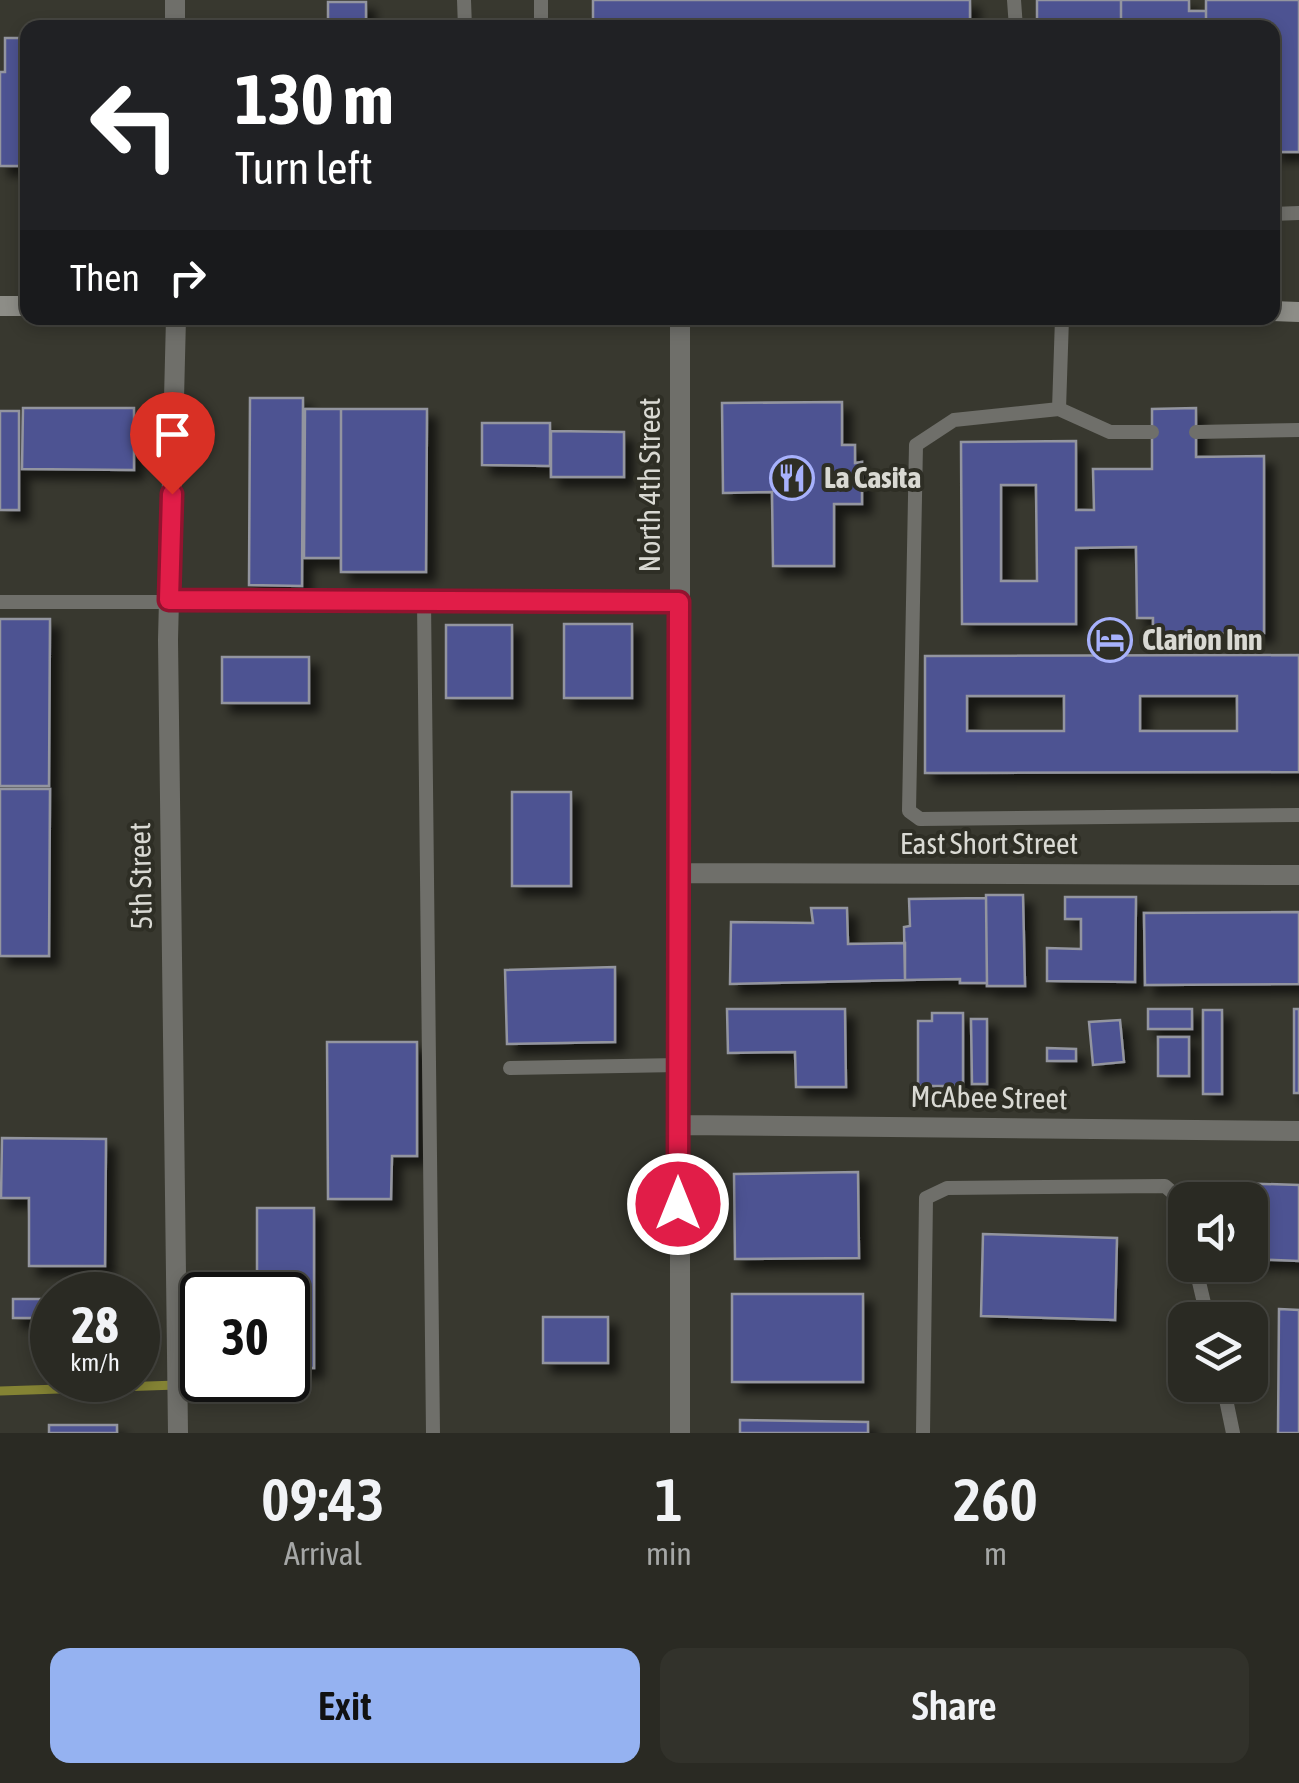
<!DOCTYPE html>
<style>
:root{--surface:#2a2a23;--page:#32322b;--text:#f1f3f6;--muted:#a5a7a6;--line:#464641;--accent:#95b2f1}
body{margin:0;font-family:"Asap Condensed",sans-serif;background:var(--page);color:var(--text);height:100vh;display:flex;flex-direction:column;font-size:38px;white-space:nowrap}
*{box-sizing:border-box;margin:0}
p{font-size:32px;color:var(--muted)}
.icon{flex:none;width:55px;height:55px;fill:none;stroke:currentColor;stroke-width:2;stroke-linecap:round;stroke-linejoin:round}
.map{position:relative;height:1433px;overflow:hidden}
.drawer{display:flex;flex-direction:column;background:var(--surface);flex:1}
.drawer>*{flex:none}
.top-card{position:absolute;left:20px;top:20px;width:1260px;height:305px;border-radius:20px;box-shadow:0 5px 15px #0003,0 0 0 2px var(--line);background:#202124;color:#fff;overflow:hidden}
.tools{position:absolute;left:1168px;top:1182px;display:grid;gap:20px}
.tools a{display:grid;place-items:center;width:100px;height:100px;border-radius:20px;background:var(--surface);box-shadow:0 5px 15px #0003,0 0 0 2px var(--line);font-size:50px}
.speed{position:absolute;left:30px;top:1272px;display:flex;gap:20px;font-size:50px;font-weight:700;text-align:center}
.speed>*{display:grid;place-content:center;width:130px;height:130px;border-radius:50%;background:var(--surface);box-shadow:0 5px 15px #0003,0 0 0 2px var(--line);line-height:1}
.speed small{font-size:25px;font-weight:400}
.speed .limit{border:5px solid #111;border-radius:15px;background:#fff;color:#111}
.pin{position:absolute;display:grid;place-items:center;width:85px;height:85px;color:#fff;margin:-102px -42px;border-radius:50% 50% 50% 0;rotate:-45deg;box-shadow:0 0 10px #0007}
.pin .icon{rotate:45deg}
.me{position:absolute;width:110px;margin:-55px;rotate:0deg;stroke-linejoin:round;filter:drop-shadow(0 0 8px #0008)}
.turn{display:flex;align-items:center;gap:35px;height:210px;padding:0 50px;font-size:45px}
.turn .icon{width:130px;height:130px;stroke-width:2.5}
.turn b{display:block;font-size:70px;line-height:85px}
.then{display:flex;align-items:center;height:95px;padding:0 50px;background:#0003;gap:20px;font-size:38px}
.eta{display:flex;justify-content:space-evenly;align-items:center;height:170px;text-align:center}
.eta b{font-size:60px;font-weight:600;line-height:70px}
.action{display:flex;gap:20px;margin-top:auto;padding:20px 50px}
.action a{flex:1;height:115px;border-radius:20px;background:var(--accent);color:#111;font-size:40px;font-weight:600;line-height:115px;text-align:center}
.action a+a{background:var(--page);color:var(--text)}
.map>svg:first-child{display:block}
.lines{fill:none;stroke-linecap:round;stroke-linejoin:round}
.stream{stroke:#848334;stroke-width:9}
.building{fill:#4e5392;stroke:#93959f;stroke-width:2.5;fill-rule:evenodd;filter:url(#shadow)}
.service{stroke:#6f6f6a;stroke-width:14}
.minor{stroke:#6f6f6a;stroke-width:20}
.secondary{stroke:#8d8d87;stroke-width:20}
.route-casing{stroke:#92132f;stroke-width:25}
.route{stroke:#e11d48;stroke-width:18}
.labels{text-anchor:middle;stroke-width:8;stroke-linejoin:round;paint-order:stroke}
.poi-label{font-size:30px;font-weight:bold;fill:#d9d9d3;stroke:#2e2e25;text-anchor:start}
.street-label{font-size:30px;fill:#d9d9d3;stroke:#2e2e25}
</style>
<div class="map">
<svg width="1299" height="1433" viewBox="0 0 1299 1433">
<defs>
<filter id="shadow"><feDropShadow dx="9" dy="9" stdDeviation="5" flood-color="#0009"/></filter>
</defs>
<rect width="100%" height="100%" fill="#38382f"/>
<g class="lines">
<path class="stream" d="M0 1391 177 1385"/>
</g>
<path class="building" d="M593 0H970V21H740V28H593Z
M1037 0H1121V28H1037Z
M1121 0H1189V11H1206V28H1121Z
M1206 0H1299V152H1272V28H1206Z
M328 2H366V28H328Z
M5 38H28V166H0V72H5Z
M250 398H303L302 586 249 585Z
M842 402V445H855V463L862 462V504H834V566H773L772 492 723 493 722 403Z
M23 408H134V470L22 469Z
M1196 408V457L1264 456V633L1153 634V618H1137L1136 547 1076 548V624H962L961 442 1076 441V510H1094L1093 469H1152V409ZM1001 485H1036L1037 581H1001Z
M305 409H341V558H304Z
M341 409H427L426 572H341Z
M0 411H19V510H0Z
M482 423H550V466L482 465Z
M551 431 624 432V477H551Z
M0 619H50L49 786H0Z
M564 624H632V698H564Z
M446 625H512V698H446Z
M1299 655V772L925 773V656ZM967 696H1064V731H967ZM1140 696H1237V731H1140Z
M222 657H309V703H222Z
M0 789H50L49 956H0Z
M512 792H571V886H512Z
M986 895H1023L1025 986H987Z
M1065 897H1136L1135 982 1047 981V948L1081 949V919H1065Z
M986 898 987 983H960V979L905 980 904 927 910 926 909 899Z
M811 908H847L848 944 905 943V980L730 984 731 922 813 923Z
M1299 912V984L1145 985 1144 913Z
M615 967V1042L507 1044 505 970Z
M727 1009H845L846 1087H796L795 1052 728 1053Z
M1148 1009H1192V1029H1148Z
M1294 1009H1299V1093H1294Z
M1203 1010H1222V1094H1203Z
M932 1013H963V1086H918V1021H932Z
M971 1019H987V1084H972Z
M1120 1020 1124 1062 1093 1065 1089 1022Z
M1158 1037H1189V1076H1158Z
M327 1042H417V1156H392L391 1199H328Z
M1047 1048 1076 1049V1061H1047Z
M2 1138 106 1139 105 1266H29V1198H1Z
M858 1172 859 1258 735 1259 734 1174Z
M1233 1183 1299 1185V1261L1250 1259V1200H1232Z
M257 1208H314V1368H288V1295H257Z
M983 1234 1117 1238 1115 1320 981 1316Z
M732 1294H863V1382H732Z
M13 1299H52V1339H37V1318H13Z
M1279 1309 1299 1310V1433H1278Z
M543 1317H608V1363H543Z
M740 1420 868 1422V1433H740Z
M49 1425H117V1433H49Z"/>
<g class="lines">
<path class="service" d="M464 0 465 28
M541 0V28
M1014 0 1016 28
M1272 214 1299 213
M1062 318 1059 409 954 420 916 445 909 811 920 819 1299 815
M1059 409 1110 432H1152
M1196 432 1299 430
M424 601 433 1433
M0 602H679
M510 1068 679 1065
M1195 1265 1208 1320
M1223 1385 1233 1433
M923 1433 926 1198 947 1188 1165 1186 1180 1199 1185 1220"/>
<path class="minor" d="M175 0V28
M176 318 168 640 178 1433
M678 873 1299 875
M679 1125 1299 1131
M680 1433V318"/>
<path class="secondary" d="M0 306H28
M1272 311 1299 312"/>
</g>
<g class="lines">
<g class="route-casing">
<path id="route" d="M172 494 169 600 679 602 678 1204"/>
</g>
<use href="#route" class="route"/>
</g>
<defs>
<g id="restaurant-ring" transform="scale(2.25)"><circle r="9.5" fill="#2e2e25" stroke="#a7b1fc" stroke-width="1.5"/><path d="M-5-6h1v4h1v-4h1v4h1v-4h1v5L-1.5 .5V6h-2V.5L-5-1ZM5-6V6H3V1.5H1.5Q1.5-4 5-6Z" fill="#a7b1fc"/></g>
<g id="hotel-ring" transform="scale(2.25)"><circle r="9.5" fill="#2e2e25" stroke="#a7b1fc" stroke-width="1.5"/><path d="M-6-4.5h1.5V1H6V5H4.5V3h-9V5H-6ZM-4 0a1.8 1.8 0 1 1 3.6 0ZM.5 0V-2.5h3Q6-2.5 6 0Z" fill="#a7b1fc"/></g>
</defs>
<g fill-rule="evenodd">
<use href="#restaurant-ring" x="792" y="478"/>
<use href="#hotel-ring" x="1110" y="640"/>
</g>
<g class="labels">
<g class="poi-label">
<text x="824" y="488">La Casita</text>
<text x="1142" y="650">Clarion Inn</text>
</g>
<g class="street-label">
<text transform="translate(650 485) rotate(-90)" y="10">North 4th Street</text>
<text x="989" y="854">East Short Street</text>
<text transform="translate(141 876) rotate(-91)" y="10">5th Street</text>
<text transform="translate(989 1098) rotate(1)" y="10">McAbee Street</text>
</g>
</g>
</svg>
<div class="tools">
<a><svg class="icon" aria-label="sound" viewBox="0 0 24 24"><path d="M4 9h4l5-4v14l-5-4H4zM17 9q2 3 0 6"/></svg></a>
<a><svg class="icon" aria-label="layers" viewBox="0 0 24 24"><path d="M12 4l9 5-9 5-9-5zM3 14l9 5 9-5"/></svg></a>
</div>
<div class="speed"><div>28<small>km/h</small></div><div class="limit">30</div></div>
<div class="pin" style="left:172px;top:494px;background:#d93025"><svg class="icon" aria-label="arrive" viewBox="0 0 24 24"><path d="M6 21V4h12l-3 4 3 4H6"/></svg></div>
<svg class="me" style="left:678px;top:1204px" viewBox="-20 -20 40 40"><circle r="17" fill="#e11d48" stroke="#fff" stroke-width="3"/><path d="M0-11L8 9 0 5-8 9z" fill="#fff"/></svg>
<div class="top-card">
<div class="turn"><svg class="icon" aria-label="left" viewBox="0 0 24 24"><path d="M17 20v-9H6M10 6l-5 5 5 5"/></svg><div><b>130 m</b>Turn left</div></div>
<div class="then">Then<svg class="icon" aria-label="right" viewBox="0 0 24 24"><path d="M7 20v-9h11M14 6l5 5-5 5"/></svg></div>
</div>
</div>
<section class="drawer">
<div class="eta">
<div><b>09:43</b><p>Arrival</p></div>
<div><b>1</b><p>min</p></div>
<div><b>260</b><p>m</p></div>
</div>
<div class="action"><a>Exit</a><a>Share</a></div>
</section>
